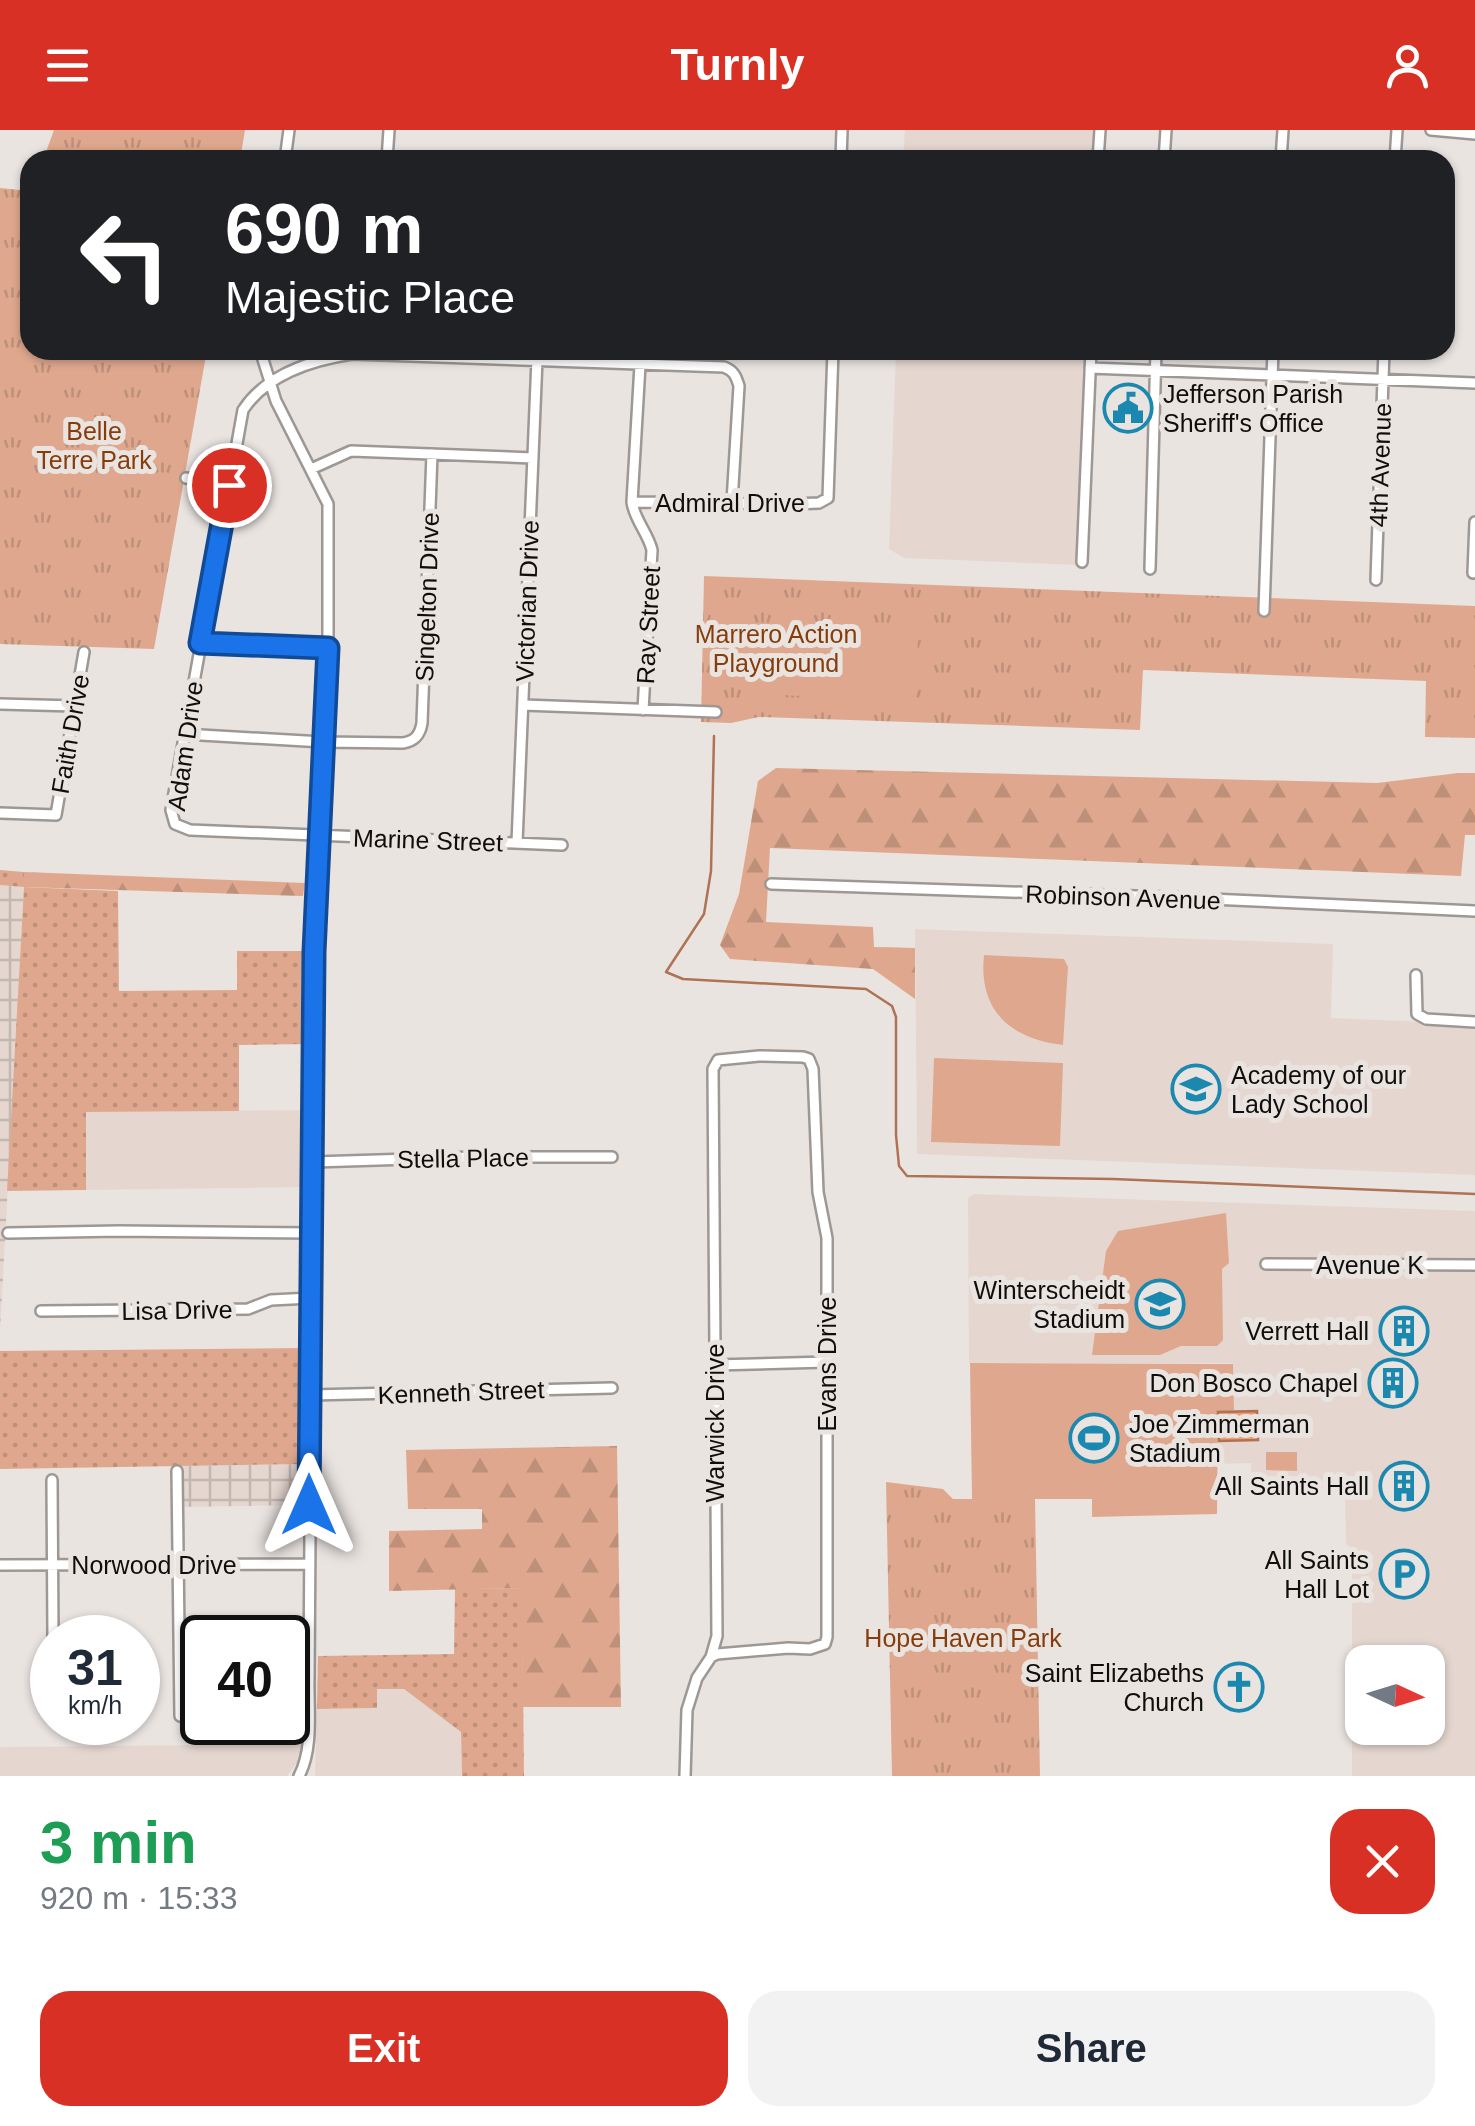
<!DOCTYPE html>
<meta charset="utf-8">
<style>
:root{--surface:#fff;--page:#f2f2f3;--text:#1f2937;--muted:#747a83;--accent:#d93025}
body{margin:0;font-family:Arial,sans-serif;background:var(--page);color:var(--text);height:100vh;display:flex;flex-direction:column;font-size:38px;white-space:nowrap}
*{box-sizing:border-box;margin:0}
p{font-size:32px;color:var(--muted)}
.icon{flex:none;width:55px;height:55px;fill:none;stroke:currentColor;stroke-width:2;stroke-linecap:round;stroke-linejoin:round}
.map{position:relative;height:1646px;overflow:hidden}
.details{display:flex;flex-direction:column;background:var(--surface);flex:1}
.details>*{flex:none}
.guide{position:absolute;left:20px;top:20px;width:1435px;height:210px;border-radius:30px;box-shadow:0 2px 8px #0004;background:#202124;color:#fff;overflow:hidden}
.needle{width:65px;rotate:94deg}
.buttons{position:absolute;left:1345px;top:1515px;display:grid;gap:20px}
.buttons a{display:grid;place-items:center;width:100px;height:100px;border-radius:20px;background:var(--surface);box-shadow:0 2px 8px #0004;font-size:50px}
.speed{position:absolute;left:30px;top:1485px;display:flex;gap:20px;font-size:50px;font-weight:700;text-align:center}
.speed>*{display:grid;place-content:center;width:130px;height:130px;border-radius:50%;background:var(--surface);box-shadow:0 2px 8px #0004;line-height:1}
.speed small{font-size:25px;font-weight:400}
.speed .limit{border:5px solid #111;border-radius:15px;background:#fff;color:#111}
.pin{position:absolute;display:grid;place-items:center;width:85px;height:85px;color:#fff;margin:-42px;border:5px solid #fff;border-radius:50%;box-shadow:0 2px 10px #0007}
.me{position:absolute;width:110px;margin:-55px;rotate:0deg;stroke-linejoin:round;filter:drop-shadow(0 0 8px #0008)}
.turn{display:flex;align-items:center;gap:35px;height:210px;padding:0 40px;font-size:45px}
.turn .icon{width:130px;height:130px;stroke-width:2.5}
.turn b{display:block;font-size:70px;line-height:85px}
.round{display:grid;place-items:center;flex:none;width:105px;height:105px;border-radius:30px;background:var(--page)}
.overview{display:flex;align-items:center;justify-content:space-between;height:170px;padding:0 40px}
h1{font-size:60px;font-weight:800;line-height:75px;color:#1e9e55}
.cta{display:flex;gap:20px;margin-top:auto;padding:20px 40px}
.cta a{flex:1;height:115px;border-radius:30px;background:var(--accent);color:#fff;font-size:40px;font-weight:800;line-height:115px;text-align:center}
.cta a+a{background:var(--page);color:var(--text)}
header{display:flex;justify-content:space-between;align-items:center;height:130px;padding:0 40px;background:var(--accent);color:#fff;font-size:45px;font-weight:800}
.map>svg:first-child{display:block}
.built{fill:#e5d7d0;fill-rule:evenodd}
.industrial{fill:url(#industrial-grid)}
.grass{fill:url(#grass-dots)}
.forest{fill:url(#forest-firs)}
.park{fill:url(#park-tufts)}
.pitch{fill:#dfa88e}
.water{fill:url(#water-rules);stroke:#ae7354;stroke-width:2.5}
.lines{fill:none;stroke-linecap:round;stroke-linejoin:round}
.stream{stroke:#ae7354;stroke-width:2.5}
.minor-casing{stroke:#9e9895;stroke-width:14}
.minor{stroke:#fff;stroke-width:9}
.route-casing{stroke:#114b97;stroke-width:25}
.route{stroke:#1a73e8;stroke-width:18}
.labels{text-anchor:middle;stroke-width:10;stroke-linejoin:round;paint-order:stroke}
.poi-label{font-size:25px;fill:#100e0d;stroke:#eae4e1;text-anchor:end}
.park-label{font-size:25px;fill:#873c0c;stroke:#eae4e1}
.street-label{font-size:25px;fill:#100e0d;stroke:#eae4e1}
</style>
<header><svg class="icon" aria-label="menu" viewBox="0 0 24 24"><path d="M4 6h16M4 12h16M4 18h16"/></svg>Turnly<svg class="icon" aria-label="person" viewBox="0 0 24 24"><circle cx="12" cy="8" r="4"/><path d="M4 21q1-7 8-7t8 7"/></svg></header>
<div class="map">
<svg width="1475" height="1646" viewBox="0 0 1475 1646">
<defs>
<pattern id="industrial-grid" width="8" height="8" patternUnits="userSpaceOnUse" patternTransform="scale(2.5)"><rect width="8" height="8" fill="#e5d7d0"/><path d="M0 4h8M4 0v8" fill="none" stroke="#c3b7b1"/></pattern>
<pattern id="grass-dots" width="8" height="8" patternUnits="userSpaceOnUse" patternTransform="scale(2.5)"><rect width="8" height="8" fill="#dfa88e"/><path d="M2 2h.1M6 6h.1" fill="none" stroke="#be8f79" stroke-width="1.8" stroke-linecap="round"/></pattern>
<pattern id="forest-firs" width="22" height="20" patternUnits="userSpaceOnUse" patternTransform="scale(2.5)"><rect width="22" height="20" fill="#dfa88e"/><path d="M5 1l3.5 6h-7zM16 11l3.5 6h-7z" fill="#be8f79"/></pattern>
<pattern id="park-tufts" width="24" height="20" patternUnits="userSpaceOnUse" patternTransform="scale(2.5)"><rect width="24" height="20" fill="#dfa88e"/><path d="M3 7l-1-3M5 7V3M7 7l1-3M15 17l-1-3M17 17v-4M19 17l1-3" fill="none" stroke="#be8f79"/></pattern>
<pattern id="water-rules" width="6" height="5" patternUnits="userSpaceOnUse" patternTransform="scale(2.5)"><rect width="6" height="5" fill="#f29e73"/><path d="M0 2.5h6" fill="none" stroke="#ce8762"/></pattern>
</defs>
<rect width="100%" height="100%" fill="#eae4e1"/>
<path class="built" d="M905 0H1095L1094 30H903Z
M896 220H1086L1078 435 904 428 889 419Z
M915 799 1333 814 1331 888 1475 894V1045L917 1024Z
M308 980 307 1057 86 1060 85 982Z
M974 1064 1475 1081V1646H1352V1418L1346 1414 1345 1366 1303 1365 1251 1341V1333L1217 1334 1218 1281 1234 1280 1233 1233H969L968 1068ZM1362 1532H1428V1598H1362Z
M377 1559H404L461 1602 462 1646H315L317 1579 376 1578Z
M301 1614 299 1630 287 1646H0V1617Z"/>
<path class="industrial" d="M0 755 24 757 0 1203Z
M304 1334 302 1375 184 1377 183 1336Z"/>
<path class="grass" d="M0 740 24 742V757L118 761 119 861 237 860V821H302L301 874 308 914 239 915V981L86 982V1060L7 1061 24 757 0 755Z
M305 1218 304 1334 0 1339V1221Z
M522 1458 524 1646H462L461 1602 404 1559H377V1578L317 1579 318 1526 454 1524 455 1459Z"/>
<path class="forest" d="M776 638 1377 653 1458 643H1475V705H1465L1461 746 770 718 766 792 873 797 874 817 915 818V869L873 839 730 829 720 815 739 764 758 651Z
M24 742 305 753 303 766 24 757Z
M617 1316 621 1577H523L521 1458 389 1461V1401L482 1399V1379H408L406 1320Z"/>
<path class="park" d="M54 0H245L240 30H43Z
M0 58 30 61V220H207L154 519 0 514Z
M704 446 1475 476V608L1425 607 1426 551 1143 540 1140 600 759 587 731 593 701 592Z
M886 1352 943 1359 953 1369H1035L1040 1646H892Z"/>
<path class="pitch" d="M782 500 918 506 915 571 780 565Z
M984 825 1064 829 1068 837 1063 915C1011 909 978 881 984 825Z
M934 928 1063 933 1060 1016 931 1012Z
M1226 1083 1229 1133 1222 1139 1223 1210 1217 1216H1181L1160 1225H1092L1106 1121 1118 1101Z
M970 1233 1233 1234 1234 1280 1218 1282 1217 1384 1092 1387V1369H972Z
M1266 1322H1297V1341L1266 1340Z"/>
<path class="water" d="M1257 1281 1258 1310 1219 1311 1218 1282Z"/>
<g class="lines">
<path class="stream" d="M714 606 711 741 704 784 666 842 683 849 866 859 892 876 896 887V1005L899 1036 907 1046 1113 1049 1475 1064"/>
<g class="minor-casing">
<path id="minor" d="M1431 0 1475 4
M285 30 289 0
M387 30 389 0
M841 30 842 0
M1098 30 1100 0
M1164 30 1166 0
M1281 30 1283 0
M1395 30 1397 0
M260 220 276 271 328 374V517L314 822 309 1547C308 1578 314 1618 299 1646
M640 235 632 372C634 389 648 403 652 420L643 580
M1090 238 1475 253
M311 339 351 321 533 328
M186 348 229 355
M632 372 793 374 819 373 828 368 833 220
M1082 432 1091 220
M1150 439 1156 220
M1473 443 1475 392
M1376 450 1384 220
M1264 481 1273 220
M200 513 328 517
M0 574 75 576
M523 575 716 582
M184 604 323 612 403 613C415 611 420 605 422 593L432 324
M0 683 56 685 84 522
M517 713 537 229
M562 715 190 700 175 694 171 680 243 280C266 245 312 230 352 224L724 237C734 241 736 246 739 256L732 372
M771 754 1166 767 1475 781
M1416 845 1417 884 1426 889 1475 892
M314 1032 474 1027H612
M8 1103 119 1101 313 1103
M1266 1134 1475 1135
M41 1181 248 1179 271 1170 311 1168
M715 1235 827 1232
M311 1265 612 1258
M177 1341 180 1586
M52 1350 53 1508
M0 1435 308 1434
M685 1646 687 1580 697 1548 711 1527 717 1506 713 939 718 930 759 926 803 927 809 929 813 939 818 1062 827 1108V1507L825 1514 810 1519 788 1518 717 1524 711 1527"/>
</g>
<use href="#minor" class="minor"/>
</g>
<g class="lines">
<g class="route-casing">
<path id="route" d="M229 355 200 513 328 518 314 822 309 1375"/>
</g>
<use href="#route" class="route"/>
</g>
<defs>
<g id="civic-ring" transform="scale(2.5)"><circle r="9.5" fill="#eae4e1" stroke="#1a88af" stroke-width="1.5"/><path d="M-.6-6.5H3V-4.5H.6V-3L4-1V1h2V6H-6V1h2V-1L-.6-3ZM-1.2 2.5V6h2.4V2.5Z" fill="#1a88af"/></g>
<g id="school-ring" transform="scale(2.5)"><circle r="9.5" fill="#eae4e1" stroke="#1a88af" stroke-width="1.5"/><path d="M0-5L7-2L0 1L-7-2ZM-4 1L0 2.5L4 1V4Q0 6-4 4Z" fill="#1a88af"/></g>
<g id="building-ring" transform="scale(2.5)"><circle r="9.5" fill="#eae4e1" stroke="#1a88af" stroke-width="1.5"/><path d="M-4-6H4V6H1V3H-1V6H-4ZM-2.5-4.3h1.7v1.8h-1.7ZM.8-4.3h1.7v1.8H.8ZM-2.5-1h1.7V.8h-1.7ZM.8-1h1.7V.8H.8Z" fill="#1a88af"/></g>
<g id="stadium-ring" transform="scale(2.5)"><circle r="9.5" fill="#eae4e1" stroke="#1a88af" stroke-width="1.5"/><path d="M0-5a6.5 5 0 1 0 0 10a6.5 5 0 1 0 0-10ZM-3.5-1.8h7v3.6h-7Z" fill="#1a88af"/></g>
<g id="parking-ring" transform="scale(2.5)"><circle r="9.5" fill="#eae4e1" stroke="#1a88af" stroke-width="1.5"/><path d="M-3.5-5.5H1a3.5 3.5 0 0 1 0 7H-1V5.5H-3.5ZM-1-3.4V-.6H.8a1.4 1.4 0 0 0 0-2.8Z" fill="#1a88af"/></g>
<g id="church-ring" transform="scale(2.5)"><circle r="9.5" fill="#eae4e1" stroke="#1a88af" stroke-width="1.5"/><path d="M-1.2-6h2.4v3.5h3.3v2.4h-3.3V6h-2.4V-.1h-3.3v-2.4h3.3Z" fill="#1a88af"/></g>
</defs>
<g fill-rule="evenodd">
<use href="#civic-ring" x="1128" y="278"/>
<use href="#school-ring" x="1196" y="959"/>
<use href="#school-ring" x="1160" y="1174"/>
<use href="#building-ring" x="1404" y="1201"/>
<use href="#building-ring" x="1393" y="1253"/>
<use href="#stadium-ring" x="1094" y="1308"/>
<use href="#building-ring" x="1404" y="1356"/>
<use href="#parking-ring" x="1404" y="1444"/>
<use href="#church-ring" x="1239" y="1557"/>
</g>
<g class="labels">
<g class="poi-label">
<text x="1163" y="273" text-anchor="start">Jefferson Parish<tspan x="1163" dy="29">Sheriff's Office</tspan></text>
<text x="1231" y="954" text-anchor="start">Academy of our<tspan x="1231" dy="29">Lady School</tspan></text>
<text x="1125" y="1169">Winterscheidt<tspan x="1125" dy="29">Stadium</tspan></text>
<text x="1369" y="1210">Verrett Hall</text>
<text x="1358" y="1262">Don Bosco Chapel</text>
<text x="1129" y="1303" text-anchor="start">Joe Zimmerman<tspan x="1129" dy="29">Stadium</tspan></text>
<text x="1369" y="1365">All Saints Hall</text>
<text x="1369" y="1439">All Saints<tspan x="1369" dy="29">Hall Lot</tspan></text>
<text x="1204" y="1552">Saint Elizabeths<tspan x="1204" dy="29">Church</tspan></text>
</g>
<g class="park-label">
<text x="94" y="310">Belle<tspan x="94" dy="29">Terre Park</tspan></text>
<text x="776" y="513">Marrero Action<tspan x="776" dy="29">Playground</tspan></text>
<text x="963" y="1517">Hope Haven Park</text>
</g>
<g class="street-label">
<text transform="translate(1380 335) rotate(-88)" y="9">4th Avenue</text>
<text x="730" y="382">Admiral Drive</text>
<text transform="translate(427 467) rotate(-88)" y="9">Singelton Drive</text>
<text transform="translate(527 471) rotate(-88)" y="9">Victorian Drive</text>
<text transform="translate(648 495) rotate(-87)" y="9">Ray Street</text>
<text transform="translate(70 604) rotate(-80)" y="9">Faith Drive</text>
<text transform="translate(185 616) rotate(-82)" y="9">Adam Drive</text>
<text transform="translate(428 710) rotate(2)" y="9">Marine Street</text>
<text transform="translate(1123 767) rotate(2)" y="9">Robinson Avenue</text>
<text transform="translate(463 1028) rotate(-1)" y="9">Stella Place</text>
<text x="1370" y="1144">Avenue K</text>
<text transform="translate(177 1180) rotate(-1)" y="9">Lisa Drive</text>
<text transform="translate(827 1234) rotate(-90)" y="9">Evans Drive</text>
<text transform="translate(461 1262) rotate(-2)" y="9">Kenneth Street</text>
<text transform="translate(715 1293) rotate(-90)" y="9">Warwick Drive</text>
<text x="154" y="1444">Norwood Drive</text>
</g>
</g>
</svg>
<div class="buttons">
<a><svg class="needle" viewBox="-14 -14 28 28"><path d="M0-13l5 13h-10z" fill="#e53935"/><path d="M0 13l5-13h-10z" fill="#747a83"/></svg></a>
</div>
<div class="speed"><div>31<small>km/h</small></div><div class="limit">40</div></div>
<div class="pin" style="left:229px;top:355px;background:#d93025"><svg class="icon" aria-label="arrive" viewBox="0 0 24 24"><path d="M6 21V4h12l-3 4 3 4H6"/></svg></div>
<svg class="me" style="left:309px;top:1375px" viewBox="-20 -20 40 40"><path d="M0-17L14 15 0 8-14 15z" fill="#1a73e8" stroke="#fff" stroke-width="4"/></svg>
<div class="guide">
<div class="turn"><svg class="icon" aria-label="left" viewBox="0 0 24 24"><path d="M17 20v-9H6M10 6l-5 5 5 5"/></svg><div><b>690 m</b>Majestic Place</div></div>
</div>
</div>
<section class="details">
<div class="overview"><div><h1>3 min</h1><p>920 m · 15:33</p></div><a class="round" style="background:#d93025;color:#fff"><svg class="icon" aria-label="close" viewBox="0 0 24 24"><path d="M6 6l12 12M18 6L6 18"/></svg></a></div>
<div class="cta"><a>Exit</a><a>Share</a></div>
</section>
